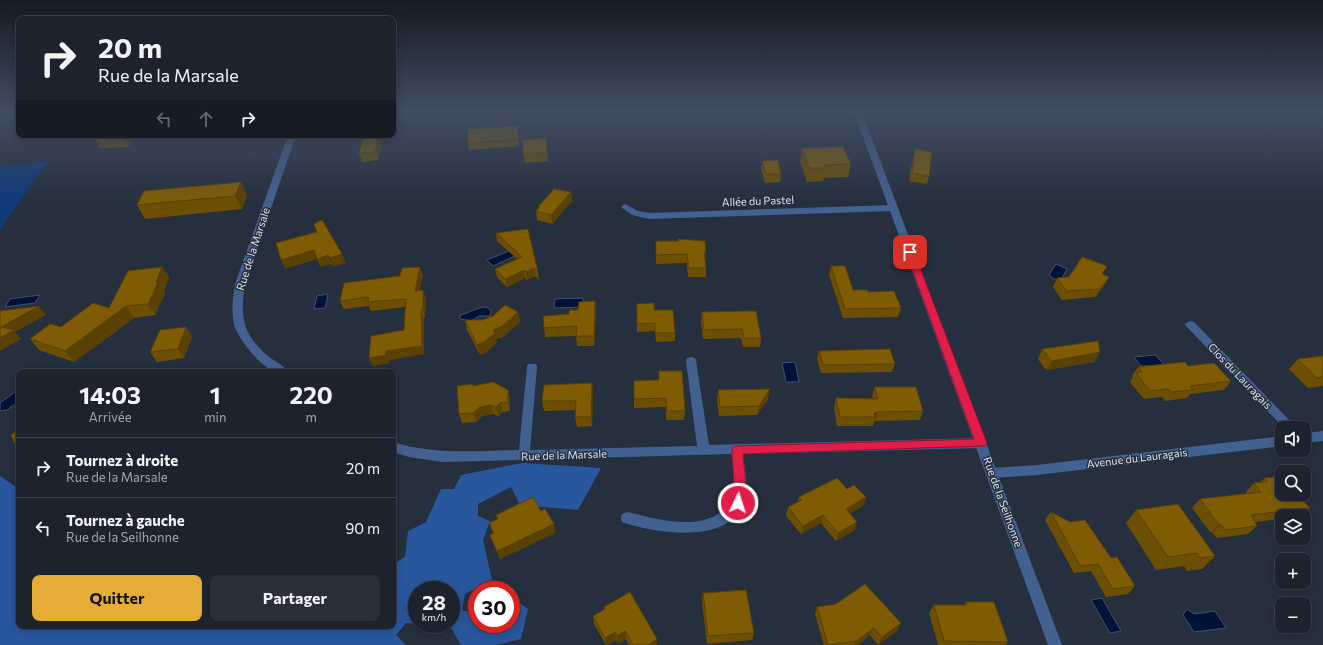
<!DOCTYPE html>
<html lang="fr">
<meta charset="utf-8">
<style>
:root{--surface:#1c232e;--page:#292f3a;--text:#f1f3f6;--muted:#a0a4aa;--line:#3a404a;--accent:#e5ad35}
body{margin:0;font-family:Commissioner,sans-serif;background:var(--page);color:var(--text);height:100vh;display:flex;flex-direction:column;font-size:15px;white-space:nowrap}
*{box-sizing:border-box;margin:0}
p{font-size:13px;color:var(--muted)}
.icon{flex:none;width:22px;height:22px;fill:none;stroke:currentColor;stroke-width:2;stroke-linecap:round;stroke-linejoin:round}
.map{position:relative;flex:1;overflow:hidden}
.side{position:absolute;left:16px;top:369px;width:380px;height:260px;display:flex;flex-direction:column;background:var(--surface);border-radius:8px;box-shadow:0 2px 10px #0003,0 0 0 1px var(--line)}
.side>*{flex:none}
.hud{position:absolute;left:16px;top:16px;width:380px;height:122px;border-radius:8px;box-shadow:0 2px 10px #0003,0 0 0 1px var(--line);background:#1c232e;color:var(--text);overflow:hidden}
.controls{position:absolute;left:1275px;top:421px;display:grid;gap:8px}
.controls a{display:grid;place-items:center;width:36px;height:36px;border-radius:8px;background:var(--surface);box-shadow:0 2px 10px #0003,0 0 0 1px var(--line);font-size:20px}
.speed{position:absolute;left:408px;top:581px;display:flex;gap:8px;font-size:20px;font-weight:700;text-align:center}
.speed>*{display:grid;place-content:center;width:52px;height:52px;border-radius:50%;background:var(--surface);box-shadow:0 2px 10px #0003,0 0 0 1px var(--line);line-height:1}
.speed small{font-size:10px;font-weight:400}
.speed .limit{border:6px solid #d22;background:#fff;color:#111}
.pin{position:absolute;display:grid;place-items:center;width:34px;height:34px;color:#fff;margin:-17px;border-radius:8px;box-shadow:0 2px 6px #0006}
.me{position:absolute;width:44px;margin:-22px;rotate:4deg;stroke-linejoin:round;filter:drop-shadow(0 0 3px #0008)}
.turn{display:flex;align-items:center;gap:14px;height:84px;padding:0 16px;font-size:18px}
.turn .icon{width:52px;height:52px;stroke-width:2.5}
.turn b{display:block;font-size:28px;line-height:34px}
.lanes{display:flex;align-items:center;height:38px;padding:0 16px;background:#0003;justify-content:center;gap:20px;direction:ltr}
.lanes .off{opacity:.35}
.eta{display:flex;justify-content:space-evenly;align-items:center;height:68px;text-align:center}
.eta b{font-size:24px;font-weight:700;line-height:28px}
.cta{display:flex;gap:8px;margin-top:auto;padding:8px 16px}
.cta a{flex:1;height:46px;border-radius:8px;background:var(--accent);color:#111;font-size:16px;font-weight:700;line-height:46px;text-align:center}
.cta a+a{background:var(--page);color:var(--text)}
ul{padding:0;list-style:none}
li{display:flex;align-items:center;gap:12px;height:60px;padding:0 16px;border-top:1px solid var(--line)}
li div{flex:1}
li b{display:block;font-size:15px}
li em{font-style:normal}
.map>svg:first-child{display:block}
.green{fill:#113a79}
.forest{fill:#29579e}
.water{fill:#001236;stroke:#42506c}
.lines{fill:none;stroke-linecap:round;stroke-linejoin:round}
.minor{fill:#436190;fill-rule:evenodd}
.tertiary{fill:#436190;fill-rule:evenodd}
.wall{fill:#6d4f03}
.shaded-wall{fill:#594003}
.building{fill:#7f5c04;stroke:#594003}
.route{fill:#e11d48;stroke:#92132f}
.labels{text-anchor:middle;stroke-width:3;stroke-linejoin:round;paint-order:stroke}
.street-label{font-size:11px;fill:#dbe1eb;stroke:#262f3e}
</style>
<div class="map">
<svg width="1323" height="645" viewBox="0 0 1323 645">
<rect width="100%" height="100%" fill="#262f3e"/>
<path class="green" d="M48 161 0 230V167Z"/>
<path class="forest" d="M522 463 601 468 578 510 520 505 511 487 478 504V516L490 521 483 540 492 580 465 594 462 610 477 614V624H511V597L528 609 521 639 496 645H461L450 626 424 624H451V590H417V624L406 623 396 635 406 645H0V476L19 489V626H393V565L405 557 408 531 426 522 441 489H454L461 475Z"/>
<path class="water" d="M509 251 519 254 493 266 487 260Z
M1056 264 1067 269 1061 280 1054 279 1049 275Z
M328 294 325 308 314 309 317 296Z
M40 295 35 303 5 307 10 299Z
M582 298 584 302 581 307 554 308 555 299Z
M486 307 491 310 490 316H479L471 321 460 319V315C468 314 474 308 486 307Z
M1155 355 1163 363 1162 365 1141 366 1134 357Z
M795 362 799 382H786L782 363Z
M19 389V401L7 410 0 411V403Z
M1102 598 1121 631 1110 633 1091 600Z
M1187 609 1194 614 1215 611 1226 628 1194 632 1183 615Z"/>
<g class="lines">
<path class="minor" d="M288 135H296L245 284C240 316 242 334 268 356 274 361 284 365 287 372 284 372 278 373 275 372 261 368 237 337 234 324 231 310 233 297 235 284Z
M625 204 638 211 649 213 893 205 897 208 893 211 649 219 632 215 621 207Z
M1190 321 1194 322 1297 428H1284L1186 326 1185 324Z
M691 357 695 358 696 361 709 445 981 438 985 440 987 443 985 446 981 448 743 454C745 471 750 489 743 505 726 545 654 533 622 522L621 518 622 514 627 512C657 519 699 532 725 509 728 507 731 504 732 500 738 486 733 469 731 454L443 462 409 457 393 452V442C434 455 476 451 519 450L527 367 528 364H536L537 367 530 450 697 446 686 361 687 358Z
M1323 431V441L1304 443V433Z
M1282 436V446L1037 475 992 478 988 477 986 473 988 469 992 468 1037 465Z"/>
<path class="tertiary" d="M854 112H862L1062 645H1048Z"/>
</g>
<path class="wall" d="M519 133V146L469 150 468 143Z
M99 135H139L128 147 100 148 95 139Z
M382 141 378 160 362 162 359 153Z
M547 147 548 161 525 163 523 154Z
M802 148 851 164 848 177 824 178 823 181 807 182 800 161Z
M915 149 929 176 927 184 909 181 913 157Z
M762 161 781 174 780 182 765 183 761 169Z
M144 191 247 195 242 209 145 219 137 205Z
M571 192 572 201 552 224 537 220 536 211 538 208V207Z
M496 233 538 272 539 280 535 276 527 280 525 278 507 287 497 277 495 269 517 259 497 241Z
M678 239 706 251V260H705L706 268V277H688L687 263 656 264V241H678Z
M831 266 853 290 901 308 898 317 843 318 829 275Z
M162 267 169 278 164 291 165 293 155 315 134 318 74 362 39 350 30 339 109 308Z
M1102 274 1109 277 1104 286 1095 297 1062 300 1053 287 1057 278Z
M423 275 419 290 426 298 425 317 424 318V354L389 360V363L373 366 369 358 404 330 405 307 371 311 369 306 344 309 340 301Z
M595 301 596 311 594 346H577L576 336 545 337 544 328Z
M654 310 675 333V341L656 342 655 331 637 332V324Z
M756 311 761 338 760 347H743L741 338 703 339 701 321 702 312Z
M518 312 520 322 503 337 496 339 497 342 487 352 480 355 467 330 465 320H482Z
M186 327 192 337 184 358 157 362 150 352Z
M1042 349 1100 352 1094 362 1046 370 1038 359Z
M819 351 895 364 892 372 821 373 817 359Z
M1323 356V386L1308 388 1289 369 1298 359Z
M1188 366 1231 381 1224 390 1190 394 1187 398 1165 401 1162 397 1144 399 1130 382 1133 377 1132 376 1138 367Z
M659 371 685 411 684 420H666V407L634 408V381L659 380Z
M473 384V386L508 390 510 399V411L503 412 498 416 493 414 482 416 476 422 462 423 459 414Z
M875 387 923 411 920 420 875 421H874L873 426H837L834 408 836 398 873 399 872 396Z
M718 390 768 399 757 415 719 416 717 400Z
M593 393 592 426 577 427 575 417 576 410 544 411 542 401Z
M1265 478 1282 494H1302L1299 496 1310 508 1301 516H1282V519L1255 522 1257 526 1248 534 1217 538 1213 533H1211L1192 508 1200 499 1247 494 1246 492 1254 483 1260 482Z
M847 489 863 506 850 513 855 530 836 541 821 523 801 534 786 516 788 507 798 502 799 497Z
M1136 510 1215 556 1202 569 1187 571 1184 566 1156 570 1126 523Z
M541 511 554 524 555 533 500 559 493 543 490 535 493 533 489 523 497 519 496 515Z
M1051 512 1111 558 1135 586 1128 594 1106 597 1091 571 1074 573 1045 520Z
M703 593 754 633 752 640 707 644 702 601Z
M966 602 1008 642 1005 645H938L929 613 934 605H964Z
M604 607 657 645H629L626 639 618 644 616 640 607 645H606L594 624 593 616 604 610Z
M817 607 897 631 878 645 870 635 858 645H824L815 614Z"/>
<path class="shaded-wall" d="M518 126 519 133V146L518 139Z
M127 135H139L128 147 124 138Z
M379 135H380L382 141 378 160 375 152Z
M546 138 547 147 548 161 547 152Z
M241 182 247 195 242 209 235 196Z
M571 192 572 201 552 224 551 215Z
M314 250 328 255 332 264 320 267 317 259 285 269 281 260Z
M706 251V260L704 261V252Z
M342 254 346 263 333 267 330 258Z
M162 267 169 278 164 291 165 293 155 315 148 304Z
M420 267 423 275 417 299 415 291Z
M534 268 535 276 527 280 526 272Z
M524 270 525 278 507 287 505 279Z
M1109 277 1104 286 1095 297 1100 289Z
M423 290 426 298 425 317 423 309Z
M595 301 596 311 594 346V336Z
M39 306 46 315 15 332 21 339 0 351V338L1 327Z
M126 306 134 318 74 362 65 351Z
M421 309 424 318V354L389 360V363L373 366 369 358 386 351Z
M518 312 520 322 503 337 496 339 497 342 487 352 480 355 477 345 493 330Z
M186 327 192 337 184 358 178 349Z
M1100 352 1094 362 1046 370 1052 361Z
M592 383 593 393 592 426 591 417Z
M770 389 768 399 757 415 759 406Z
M508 390 510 399V411L508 402Z
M500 403 503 412 498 416 496 407Z
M491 405 493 414 482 416 476 422 473 413 480 407Z
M878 412 875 421H874L875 417 874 413Z
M393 495 395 498 393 506Z
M866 497 863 506 844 517 846 509Z
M823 515 821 523 801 534 803 526Z
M857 522 855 530 836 541 838 533Z
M554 524 555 533 500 559 497 551Z
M1221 524 1213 533H1211L1219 525Z
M901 623 897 631 878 645 882 637Z
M874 628 870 635 858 645H854L856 641Z
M625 631 626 639 618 644 617 636Z
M615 632 616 640 607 645H606L605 638Z
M657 639V645H648Z"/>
<path class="building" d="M518 126V139L468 143V129Z
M99 135H127L124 138 95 139Z
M364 135H379L375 152 359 153Z
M546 138 547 152 523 154V140Z
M843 147 851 164 825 165 826 168H810L802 148Z
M915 149 932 152 929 176 912 173Z
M778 160 781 174H766L762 161Z
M241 182 235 196 137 205 144 191Z
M554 189 571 192 551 215 536 211 540 207H538Z
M322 220 342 254 330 258 328 255 317 259 314 250 281 260 276 243 317 232 314 224Z
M528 229 538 272 534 268 526 272 524 270 505 279 495 269 522 257 496 233Z
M678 239 705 241 706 251 704 252 706 268H689L687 254 656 255V241H679Z
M1082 257 1107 266 1102 274 1109 277 1100 289 1067 291 1057 278 1069 277Z
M831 266H845L853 290H867L868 292 894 291 901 308 845 309Z
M162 267 156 282H158L148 304 126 306 65 351 30 339 50 324 61 327 93 303 109 308 128 271Z
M420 267 415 291 423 290V309H421L422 346 386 351V355L369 358 371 336 404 330 406 299 368 302 369 297 340 301 344 283 400 276 402 268Z
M595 301 594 336H576L577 326 544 328 543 316 569 314 570 310H578L579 302Z
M654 303V310H673L675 333H655V323L637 324V304Z
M505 305 518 312 501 327 493 330 495 333 484 342 477 345 465 320H482L493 316Z
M39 306 1 327 14 330 0 338V311Z
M756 311 761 338H744L742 329 704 330 702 312Z
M186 327 178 349 150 352 160 330Z
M1098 341 1100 352 1052 361 1042 349Z
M890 349 895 364 823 365 819 351Z
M1323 356V377L1317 378 1298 359Z
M1185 362 1188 366 1214 363 1231 381 1190 386 1193 390 1171 392 1168 389 1150 391 1136 373 1142 372 1138 367Z
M659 371H682L685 411H667L666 398 634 399V381L659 380Z
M493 382 508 390V402L500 403 496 407 491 405 480 407 473 413 459 414 457 386 473 384V386Z
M592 383 591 417H575L576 401H542L544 385Z
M875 387H916L923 411 878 412 874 413 875 417H840L836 398 878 399Z
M770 389 759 406 720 407 718 390Z
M19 429V453L11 435Z
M1282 476V494H1297L1310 508 1251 515 1257 526 1225 530 1221 524 1219 525 1200 499 1261 492 1254 483 1267 482 1265 478Z
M837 478 847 489 854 485 866 497 846 509 857 522 838 533 823 515 803 526 788 507 802 500 799 497Z
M533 497 541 511 545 509 554 524 497 551 490 535 494 533 489 523 498 519 496 515Z
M1178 504 1215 556 1200 558 1197 553 1168 557 1136 510Z
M1051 512 1070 522 1085 520 1111 558 1117 557 1135 586 1113 589 1098 564 1080 566Z
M865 584 901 623 882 637 874 628 856 641 828 645 817 607 836 604Z
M746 590 754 633 708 636 703 593Z
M630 592 657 639 648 645H633L625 631 617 636 615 632 605 638 593 616 605 609 604 607Z
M966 602H994L1008 642 944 641 934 605H967Z"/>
<linearGradient id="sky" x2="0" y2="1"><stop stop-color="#151a22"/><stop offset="0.55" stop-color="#414d63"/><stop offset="1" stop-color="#414d63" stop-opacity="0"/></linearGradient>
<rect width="1323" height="202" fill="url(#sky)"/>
<path class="route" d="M910 250 914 252 987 443 985 446 743 454C744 470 749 492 742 507L738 508 734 507 733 503 734 485 732 450 733 447 737 446 974 439 906 252Z"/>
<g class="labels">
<g class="street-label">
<text transform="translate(758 201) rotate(-2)" y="4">Allée du Pastel</text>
<text transform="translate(253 249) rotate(-72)" y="4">Rue de la Marsale</text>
<text transform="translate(1240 376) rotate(46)" y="4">Clos du Lauragais</text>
<text transform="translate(564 455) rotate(-2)" y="4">Rue de la Marsale</text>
<text transform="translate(1137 458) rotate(-7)" y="4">Avenue du Lauragais</text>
<text transform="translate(1003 502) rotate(70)" y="4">Rue de la Seilhonne</text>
</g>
</g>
</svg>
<div class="controls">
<a><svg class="icon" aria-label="sound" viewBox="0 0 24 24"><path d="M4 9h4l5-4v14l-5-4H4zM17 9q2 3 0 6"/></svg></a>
<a><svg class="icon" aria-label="search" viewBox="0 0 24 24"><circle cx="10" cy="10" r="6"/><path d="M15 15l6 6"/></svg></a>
<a><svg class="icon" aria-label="layers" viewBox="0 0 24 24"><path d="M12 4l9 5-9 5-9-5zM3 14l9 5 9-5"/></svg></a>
<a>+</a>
<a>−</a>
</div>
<div class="speed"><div>28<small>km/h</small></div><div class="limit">30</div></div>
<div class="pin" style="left:910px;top:252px;background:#d93025"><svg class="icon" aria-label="arrive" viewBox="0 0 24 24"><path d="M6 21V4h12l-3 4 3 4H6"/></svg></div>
<svg class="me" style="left:738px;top:503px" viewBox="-20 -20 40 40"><circle r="17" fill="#e11d48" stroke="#fff" stroke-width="3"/><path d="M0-11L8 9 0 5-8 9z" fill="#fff"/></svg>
<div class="hud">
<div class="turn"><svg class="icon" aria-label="right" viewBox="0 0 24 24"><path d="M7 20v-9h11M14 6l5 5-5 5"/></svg><div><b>20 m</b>Rue de la Marsale</div></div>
<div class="lanes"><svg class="icon off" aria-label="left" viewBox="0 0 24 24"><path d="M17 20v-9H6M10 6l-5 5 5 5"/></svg><svg class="icon off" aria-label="ahead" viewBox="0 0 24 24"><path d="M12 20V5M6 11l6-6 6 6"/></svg><svg class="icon" aria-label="right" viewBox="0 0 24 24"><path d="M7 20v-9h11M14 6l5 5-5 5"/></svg></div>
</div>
<section class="side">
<div class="eta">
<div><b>14:03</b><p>Arrivée</p></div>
<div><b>1</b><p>min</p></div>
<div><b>220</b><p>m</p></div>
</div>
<ul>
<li><svg class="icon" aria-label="right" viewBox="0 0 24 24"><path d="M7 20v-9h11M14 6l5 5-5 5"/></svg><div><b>Tournez à droite</b><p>Rue de la Marsale</p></div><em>20 m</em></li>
<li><svg class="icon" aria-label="left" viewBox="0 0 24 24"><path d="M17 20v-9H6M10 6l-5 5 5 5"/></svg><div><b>Tournez à gauche</b><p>Rue de la Seilhonne</p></div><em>90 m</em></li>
</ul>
<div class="cta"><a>Quitter</a><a>Partager</a></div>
</section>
</div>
